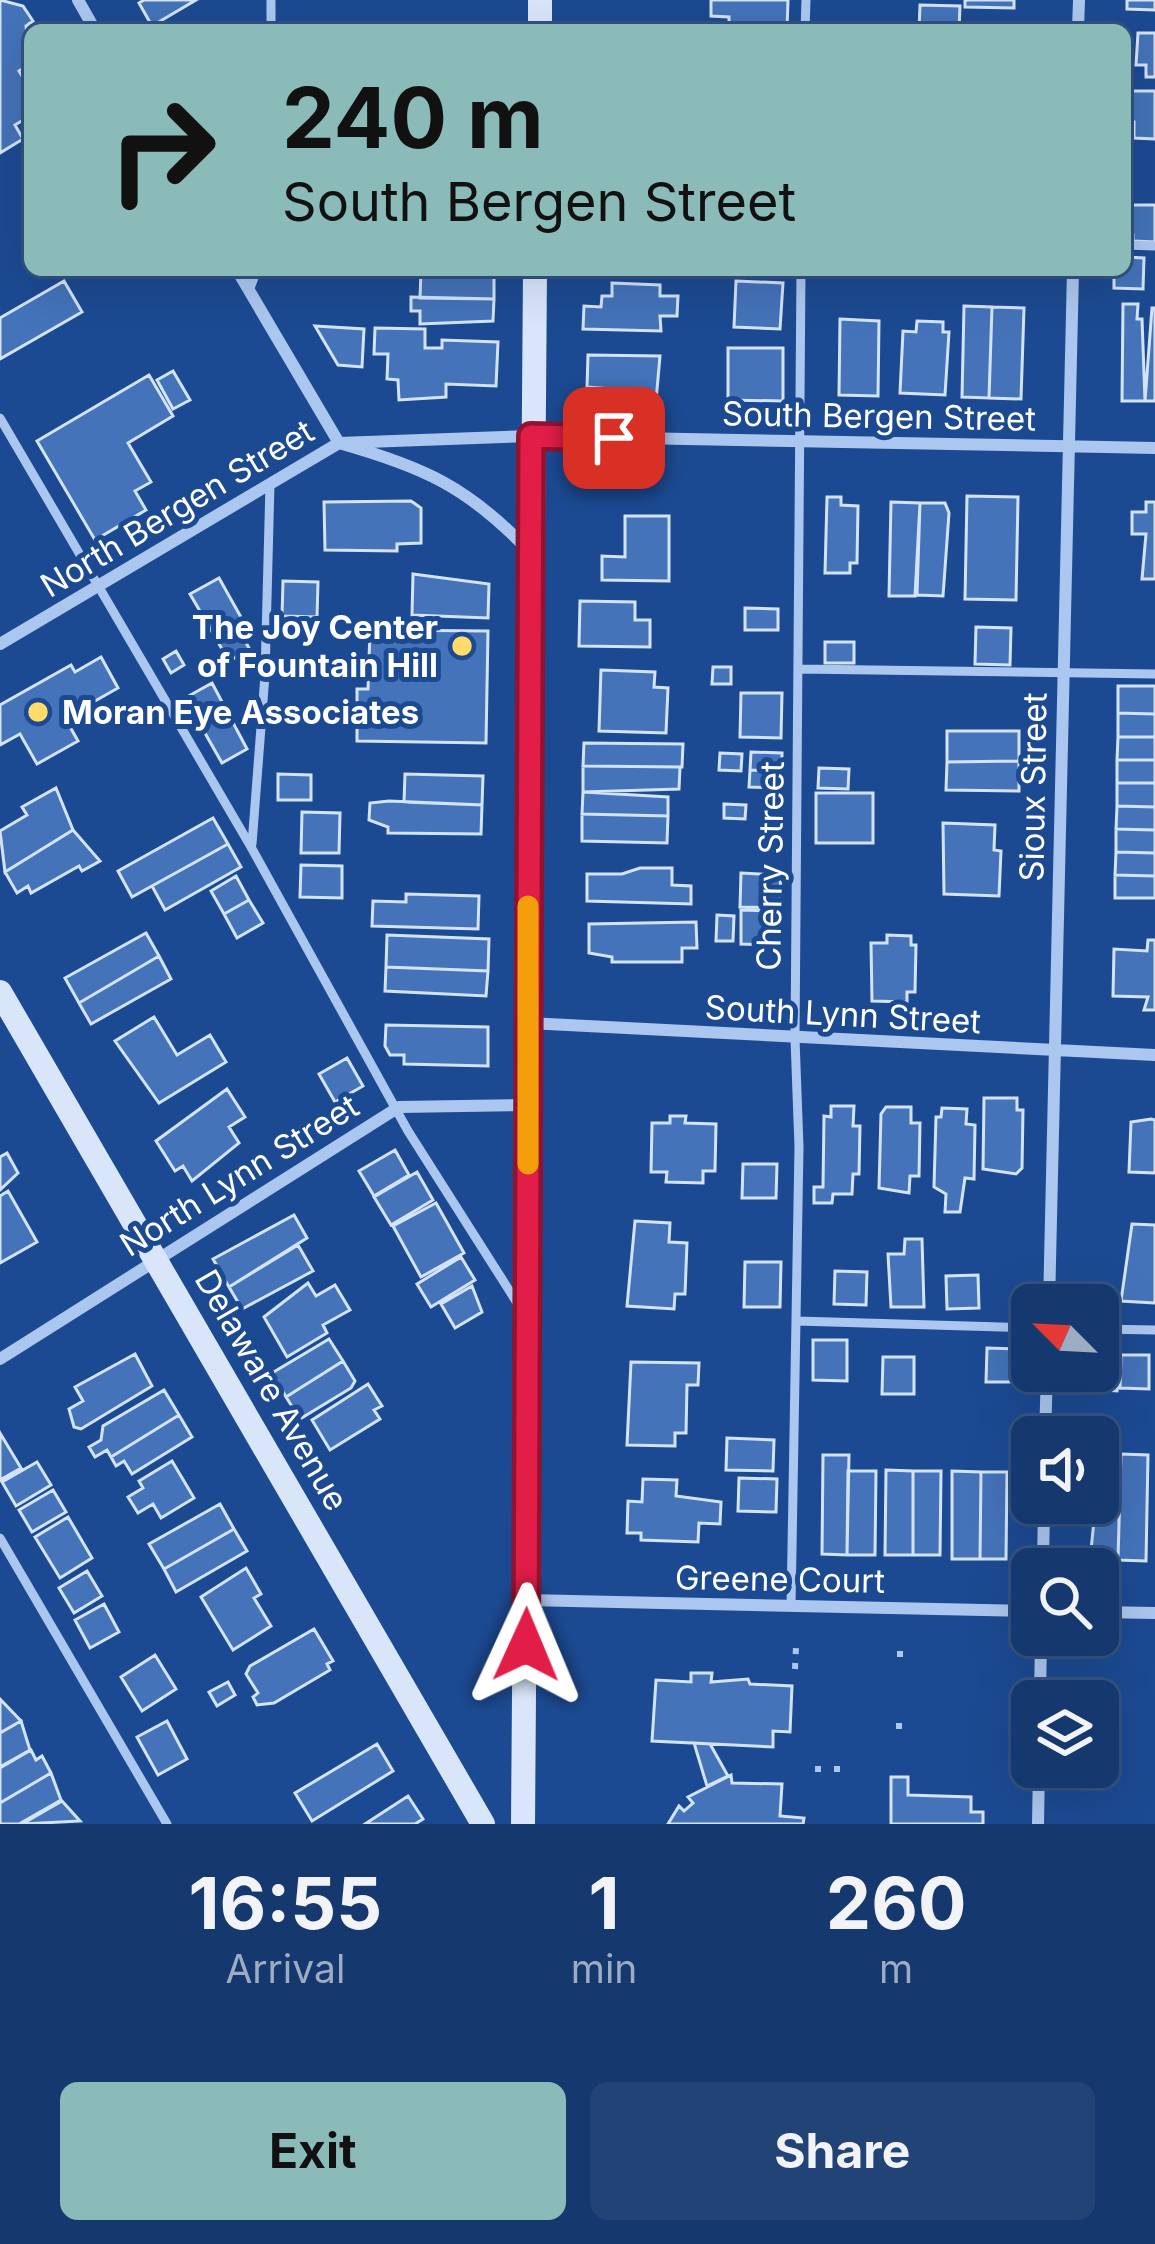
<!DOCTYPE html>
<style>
:root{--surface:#15386e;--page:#224376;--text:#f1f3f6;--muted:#9dacc2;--line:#345281;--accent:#8bbbb9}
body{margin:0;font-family:Inter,sans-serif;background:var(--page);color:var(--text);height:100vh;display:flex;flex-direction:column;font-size:45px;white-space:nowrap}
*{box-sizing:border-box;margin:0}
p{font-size:39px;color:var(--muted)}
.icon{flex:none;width:66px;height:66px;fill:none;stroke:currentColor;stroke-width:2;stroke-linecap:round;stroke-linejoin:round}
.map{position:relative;height:1824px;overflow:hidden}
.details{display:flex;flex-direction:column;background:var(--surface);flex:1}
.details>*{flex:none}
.banner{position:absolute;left:24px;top:24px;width:1107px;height:252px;border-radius:18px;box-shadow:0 12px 48px #0002,0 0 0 3px var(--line);background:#8bbbb9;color:#111;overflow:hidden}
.needle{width:78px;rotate:294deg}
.tools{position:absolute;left:1011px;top:1284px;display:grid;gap:24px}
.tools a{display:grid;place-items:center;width:108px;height:108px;border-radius:18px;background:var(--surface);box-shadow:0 12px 48px #0002,0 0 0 3px var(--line);font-size:60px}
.pin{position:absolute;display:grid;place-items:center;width:102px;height:102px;color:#fff;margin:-51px;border-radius:24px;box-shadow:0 6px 18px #0006}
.me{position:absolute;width:132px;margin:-66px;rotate:1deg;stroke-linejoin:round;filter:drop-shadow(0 0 9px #0008)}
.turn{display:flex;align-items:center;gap:42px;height:252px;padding:0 60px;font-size:54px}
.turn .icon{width:156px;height:156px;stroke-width:2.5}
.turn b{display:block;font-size:84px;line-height:102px}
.eta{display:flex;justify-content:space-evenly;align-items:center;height:204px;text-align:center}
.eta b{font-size:72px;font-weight:700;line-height:84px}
.cta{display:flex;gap:24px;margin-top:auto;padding:24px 60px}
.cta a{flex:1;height:138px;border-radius:18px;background:var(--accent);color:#111;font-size:48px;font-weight:700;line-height:138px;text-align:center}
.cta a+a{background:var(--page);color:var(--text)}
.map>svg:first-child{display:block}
.building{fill:#4473b9;stroke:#d3e3fa;stroke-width:3}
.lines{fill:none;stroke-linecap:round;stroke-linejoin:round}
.path{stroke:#acc7ef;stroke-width:6;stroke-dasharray:6 9;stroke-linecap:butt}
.service{stroke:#acc7ef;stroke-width:9}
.minor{stroke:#acc7ef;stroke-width:12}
.secondary{stroke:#d9e6fa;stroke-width:24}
.route-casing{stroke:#92132f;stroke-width:30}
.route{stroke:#e11d48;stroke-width:21}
.slow{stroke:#f59e0b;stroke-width:21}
.poi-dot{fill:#ffdb6a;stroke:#1c4a92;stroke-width:4.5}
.labels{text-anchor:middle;stroke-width:10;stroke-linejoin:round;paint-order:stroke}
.street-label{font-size:33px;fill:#fff;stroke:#1c4a92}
.poi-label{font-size:33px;font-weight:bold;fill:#fff;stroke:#1c4a92;text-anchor:end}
</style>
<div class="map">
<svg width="1155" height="1824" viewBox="0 0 1155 1824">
<rect width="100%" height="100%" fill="#1c4a92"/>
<path class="building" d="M0 0 23 6 33 21 26 26 30 64 19 71 30 89V116L15 125 23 139 0 153Z
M144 0H196L152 26 139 3Z
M711 0H788L787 30H729V17L711 16Z
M965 0H1014V8L965 7Z
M1127 0H1155V10L1127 9Z
M920 5 960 6 959 30H919Z
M1138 33H1155V77H1146V65H1136Z
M1125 91H1155V139L1134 138V122H1125Z
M1125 205H1155V242L1133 241V235H1125Z
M1125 257 1144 258 1143 289 1114 288V270H1125Z
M421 270H487L494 275V299L420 298Z
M64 281 82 312 0 359V318Z
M736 281 783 283 780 329 734 327Z
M612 283 660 285V296H678L677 316H660L661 331 583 329 584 306 601 307 602 296H612Z
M411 297 494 299 493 321 420 324V311H411Z
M1123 304H1138L1137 319H1142L1145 401H1122Z
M964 306 992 307 989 398 962 397Z
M992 307 1024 308 1021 399 989 398Z
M1152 308H1155V401H1145Z
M840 319 879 321 878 396 839 395Z
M917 321 943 322V332H949L945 395 900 393 903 331 916 332Z
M315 326 364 329 362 367 338 365Z
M375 328 425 329V348H442V340L498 342 496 386 446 384V397L399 400 398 380 387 379 388 354H374Z
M728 348H783V401L728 400Z
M588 355 660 356 656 401 635 399V391L587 387Z
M173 371 190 400 173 409 157 380Z
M149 375 173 416 128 443 151 482 135 491 146 510 95 540 37 441Z
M967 496 1018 497 1016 600 965 599Z
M827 497H841V505L858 506 857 563H850V573H825Z
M411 501 421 508V543L397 544V551L325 550 324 502Z
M891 502 920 503 915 596H889Z
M1146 502H1155V579H1142L1146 534H1132V512H1146Z
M920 503H945L949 513 943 596 917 595Z
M625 516H669V581L602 580V556L625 557Z
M413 574 489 584 488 618 412 615Z
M219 578 251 635 244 639 250 650 229 661 190 594Z
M283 581 318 582 317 617 282 616Z
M580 601 635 602V620H650V647L579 646Z
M745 608 778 609V630H745Z
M976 627 1011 628 1010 665 975 664Z
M370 630 488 631 486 743 357 741V689H368Z
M825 642H854V663H825Z
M176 651 184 665 171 673 163 659Z
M101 657 118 688 65 718 78 741 37 764 20 734 0 745V705L71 665 75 672Z
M713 667H731V684H712Z
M601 670 655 672 654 687 668 688 666 733 599 731Z
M212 683 247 749 222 763 185 698Z
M1118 686H1155V714L1118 713Z
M741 693H782L781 738 740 737Z
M1118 713 1155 714V737H1118Z
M947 731H1019V761L947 762Z
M1118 737H1155V760H1117Z
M584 743 683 744 682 767 583 766Z
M751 752 782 753V771L750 770Z
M720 753 742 754 741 771 719 770Z
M1117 760H1155V783H1117Z
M1019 761V791L946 790 947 762Z
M583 766 680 767 679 789 583 792Z
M819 768 849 769 848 789 818 788Z
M750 770 782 771 781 788 749 787Z
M278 774 311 775V800H278Z
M405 774 483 776 482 805 404 802Z
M1117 783H1155V807L1117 806Z
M56 788 73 830 5 872 0 831 27 815 22 807Z
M583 792 668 797V816L582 814Z
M816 793H873V843H816Z
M389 801 482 805 481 834 388 833V827L369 820 370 803Z
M724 804 746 805 745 819 724 818Z
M1117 806 1155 807V830L1116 829Z
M302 812 340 813 339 853H301Z
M582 814 668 816 667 843 582 841Z
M213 818 228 844 132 897 118 871Z
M943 823 995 825 994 850 1001 851 999 896 944 894Z
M1116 829 1155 830V853L1116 852Z
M73 830 100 861 82 871 79 866 31 893 28 886 17 893 5 872Z
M228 844 241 867 165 910 152 886Z
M1116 852 1155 853V876L1115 875Z
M301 865 342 866V898L300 897Z
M640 868H672V885L691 886V904L587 901V874H622Z
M741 873 781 875 779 908 740 907Z
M1115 875 1155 876V898H1115Z
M236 876 249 900 224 914 211 891Z
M406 894 479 896 478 929 372 926 373 901 406 902Z
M249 900 263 923 237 938 224 914Z
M741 910 777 911 776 945 741 944Z
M717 915 734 916 733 941H716Z
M696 922 697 948H682V962H612V957L589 953V924Z
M146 933 159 956 79 1003 65 978Z
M387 935 489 939 488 971 386 967Z
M887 935 911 936V945H916L915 992H907V1002L872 1001 871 943H887Z
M1148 940H1155V1010H1144L1148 997 1113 996 1114 949 1147 951Z
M159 956 171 979 91 1024 79 1003Z
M386 967 488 971 486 996 385 991Z
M154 1017 177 1055 210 1035 226 1062 159 1103 115 1041Z
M386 1025 488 1027V1066L404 1064V1055H390L385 1046Z
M347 1058 363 1086 335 1102 319 1074Z
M227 1089 245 1117 229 1127 239 1143 192 1181 183 1166 175 1171 156 1141Z
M984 1098H1017V1110H1023L1022 1168 1016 1174 983 1169Z
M831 1106H854L853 1126H860L859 1174H853L852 1194H833L832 1203H814V1187H823L824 1116 831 1117Z
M886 1107H911V1123H920L919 1176H910L909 1193 879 1188 881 1114Z
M942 1108 967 1109 966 1124 975 1125 974 1179 965 1178 960 1212H945L946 1194 934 1187 936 1117H941Z
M670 1116H686L685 1123 716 1124 715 1171H703V1183L666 1182 667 1172H651L652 1123H670Z
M1151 1119 1155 1120V1173L1129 1172 1131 1122Z
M395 1150 409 1175 374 1196 359 1171Z
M7 1153 18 1173 0 1190V1157Z
M743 1164H777L776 1198H742Z
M417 1172 433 1200 391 1225 374 1197Z
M8 1191 37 1242 0 1263V1196Z
M436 1203 464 1253 421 1277 393 1226Z
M294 1215 307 1238 229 1287 213 1259Z
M635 1221 670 1223 669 1242 687 1243 685 1294H675L674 1309 627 1306Z
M1132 1224 1155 1225V1303L1121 1301Z
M905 1239H922L924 1307H891L888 1254H904Z
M298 1245 313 1271 242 1309 229 1287Z
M461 1257 475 1280 431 1307 417 1284Z
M745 1262H781L780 1307H744Z
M835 1271 867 1272 866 1305 834 1304Z
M978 1275 979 1308 947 1309 946 1276Z
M308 1283 316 1296 335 1285 350 1310 323 1325 327 1333 287 1357 264 1317Z
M472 1286 482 1312 455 1328 441 1304Z
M329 1339 343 1361 286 1397 272 1373Z
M813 1340H847V1381L813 1380Z
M987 1348 1018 1349 1017 1382H986Z
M135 1354 152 1386 81 1429 74 1427 69 1409 83 1401 75 1387Z
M1098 1354 1119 1355 1117 1391 1088 1389 1089 1371H1098Z
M1121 1355H1149V1389L1120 1388Z
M883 1357H914V1394H882Z
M343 1361 355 1381 351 1388 300 1419 286 1397Z
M631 1362 699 1363 698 1385H687L686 1433H675V1446L627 1445Z
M368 1384 382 1406 374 1410 380 1419 330 1450 312 1420Z
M164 1390 179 1415 111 1457 107 1450 95 1457 89 1447 101 1440 103 1426Z
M179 1415 192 1437 132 1474 124 1461 116 1466 111 1457Z
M0 1433 21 1468 0 1480Z
M727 1438 774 1440 773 1471 726 1470Z
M1121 1454 1148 1455 1146 1561 1118 1560Z
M823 1455H849L847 1555 822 1554Z
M172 1461 194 1498 161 1518 153 1504 138 1513 128 1497 143 1488 139 1481Z
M37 1462 51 1485 16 1506 2 1482Z
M886 1470 913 1471V1555H885Z
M848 1471H876L875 1555H847Z
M913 1471H941L940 1555H913Z
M952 1471 981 1472 980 1559H952Z
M981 1472H1007L1006 1559H980Z
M739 1478 777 1479 776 1512 738 1511Z
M643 1479 677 1480 676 1496 721 1502 720 1524 699 1523 698 1542 641 1540V1533H627L628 1501 642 1502Z
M1098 1481H1120L1118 1560H1090Z
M53 1490 66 1512 32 1532 19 1510Z
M220 1504 234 1529 164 1569 149 1544Z
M68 1517 92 1558 60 1578 35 1537Z
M234 1529 247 1551 176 1592 164 1569Z
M246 1568 261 1594 254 1598 271 1626 233 1650 201 1597Z
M87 1571 102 1596 74 1613 59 1588Z
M104 1604 119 1632 90 1648 75 1620Z
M314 1629 333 1661 327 1664 330 1670 274 1703 257 1705 253 1697 258 1693 246 1674 250 1666Z
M155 1655 176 1689 142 1711 121 1677Z
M691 1673H712L711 1682 748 1679 750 1684 792 1686 790 1732 773 1731V1747L652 1741 656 1680 691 1682Z
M228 1682 235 1695 217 1706 209 1692Z
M0 1699 21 1721 0 1733Z
M21 1721 30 1750 0 1767V1733Z
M167 1721 187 1759 158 1775 137 1737Z
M694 1743 710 1744 728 1776 707 1786Z
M377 1744 393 1771 312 1821 295 1793Z
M31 1750 36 1760 42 1756 51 1773 0 1803V1768Z
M51 1773 61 1800 19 1824H0V1803Z
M731 1775 732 1783 782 1784 780 1816 804 1818 803 1824H668L679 1806 684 1811 693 1803 688 1797Z
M891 1777H908V1795L971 1797V1812H983V1824H891Z
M408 1796 423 1819 415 1824H365Z
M62 1801 80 1821 22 1824Z"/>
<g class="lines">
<path class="path" d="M900 1651V1660
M795 1669 796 1647
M899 1729V1715
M815 1769H826
M834 1769H844"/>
<path class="service" d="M271 30V0
M805 30 806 0
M1125 245 1155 246
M249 291 257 270
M0 418 251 847 408 1131 521 1309
M799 669 1155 674
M252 844 265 675 270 484
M797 1321 1032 1328
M1098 1329 1155 1330
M0 1538 167 1824
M791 1606 799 1147 795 1039 801 270"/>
<path class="minor" d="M78 0 95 30
M1078 30 1079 0
M237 270 339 443C424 467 468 487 529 551
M0 644 339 443 531 436 1155 448
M528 1023 1155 1055
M1049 1305 1073 270
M0 1359 399 1107 528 1105
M1045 1437 1047 1371
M1043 1569 1044 1503
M526 1600 1032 1611
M1098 1612 1155 1613
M1040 1701 1041 1635
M1038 1824 1039 1767"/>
<path class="secondary" d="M540 30V0
M0 992 483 1824
M523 1824 535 270"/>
</g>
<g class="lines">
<g class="route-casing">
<path id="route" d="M526 1645 531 436 614 438"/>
</g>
<use href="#route" class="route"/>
<path class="slow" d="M528 1164V906"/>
</g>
<g class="poi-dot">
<circle cx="462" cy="646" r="12"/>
<circle cx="38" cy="712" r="12"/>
</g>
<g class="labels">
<g class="street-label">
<text transform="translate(879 416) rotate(1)" y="12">South Bergen Street</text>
<text transform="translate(177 508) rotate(-31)" y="12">North Bergen Street</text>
<text transform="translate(1033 787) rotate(-89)" y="12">Sioux Street</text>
<text transform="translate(770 866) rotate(-89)" y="12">Cherry Street</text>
<text transform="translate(843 1014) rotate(3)" y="12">South Lynn Street</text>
<text transform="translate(239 1175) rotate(-32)" y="12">North Lynn Street</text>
<text transform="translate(272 1390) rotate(60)" y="12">Delaware Avenue</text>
<text transform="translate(780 1579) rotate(1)" y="12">Greene Court</text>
</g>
<g class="poi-label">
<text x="438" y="639">The Joy Center<tspan x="438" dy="38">of Fountain Hill</tspan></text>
<text x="62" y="724" text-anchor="start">Moran Eye Associates</text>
</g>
</g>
</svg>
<div class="tools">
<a><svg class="needle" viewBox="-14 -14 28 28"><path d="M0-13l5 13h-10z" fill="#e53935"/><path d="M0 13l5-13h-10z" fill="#9dacc2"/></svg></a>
<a><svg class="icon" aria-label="sound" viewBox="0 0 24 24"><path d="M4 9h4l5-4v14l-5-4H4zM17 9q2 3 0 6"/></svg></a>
<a><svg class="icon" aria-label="search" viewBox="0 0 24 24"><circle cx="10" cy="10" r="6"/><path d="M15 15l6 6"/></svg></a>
<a><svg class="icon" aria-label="layers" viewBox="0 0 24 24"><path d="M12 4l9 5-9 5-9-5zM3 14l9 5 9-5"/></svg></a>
</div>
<div class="pin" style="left:614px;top:438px;background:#d93025"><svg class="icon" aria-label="arrive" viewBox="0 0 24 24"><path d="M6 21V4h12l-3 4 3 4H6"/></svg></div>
<svg class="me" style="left:526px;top:1645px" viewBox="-20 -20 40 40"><path d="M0-17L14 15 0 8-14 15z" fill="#e11d48" stroke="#fff" stroke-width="4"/></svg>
<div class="banner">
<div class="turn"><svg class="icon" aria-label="right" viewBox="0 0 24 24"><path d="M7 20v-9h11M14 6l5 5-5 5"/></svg><div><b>240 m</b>South Bergen Street</div></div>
</div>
</div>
<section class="details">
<div class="eta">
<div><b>16:55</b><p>Arrival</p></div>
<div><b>1</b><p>min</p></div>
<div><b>260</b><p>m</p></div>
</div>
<div class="cta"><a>Exit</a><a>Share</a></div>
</section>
